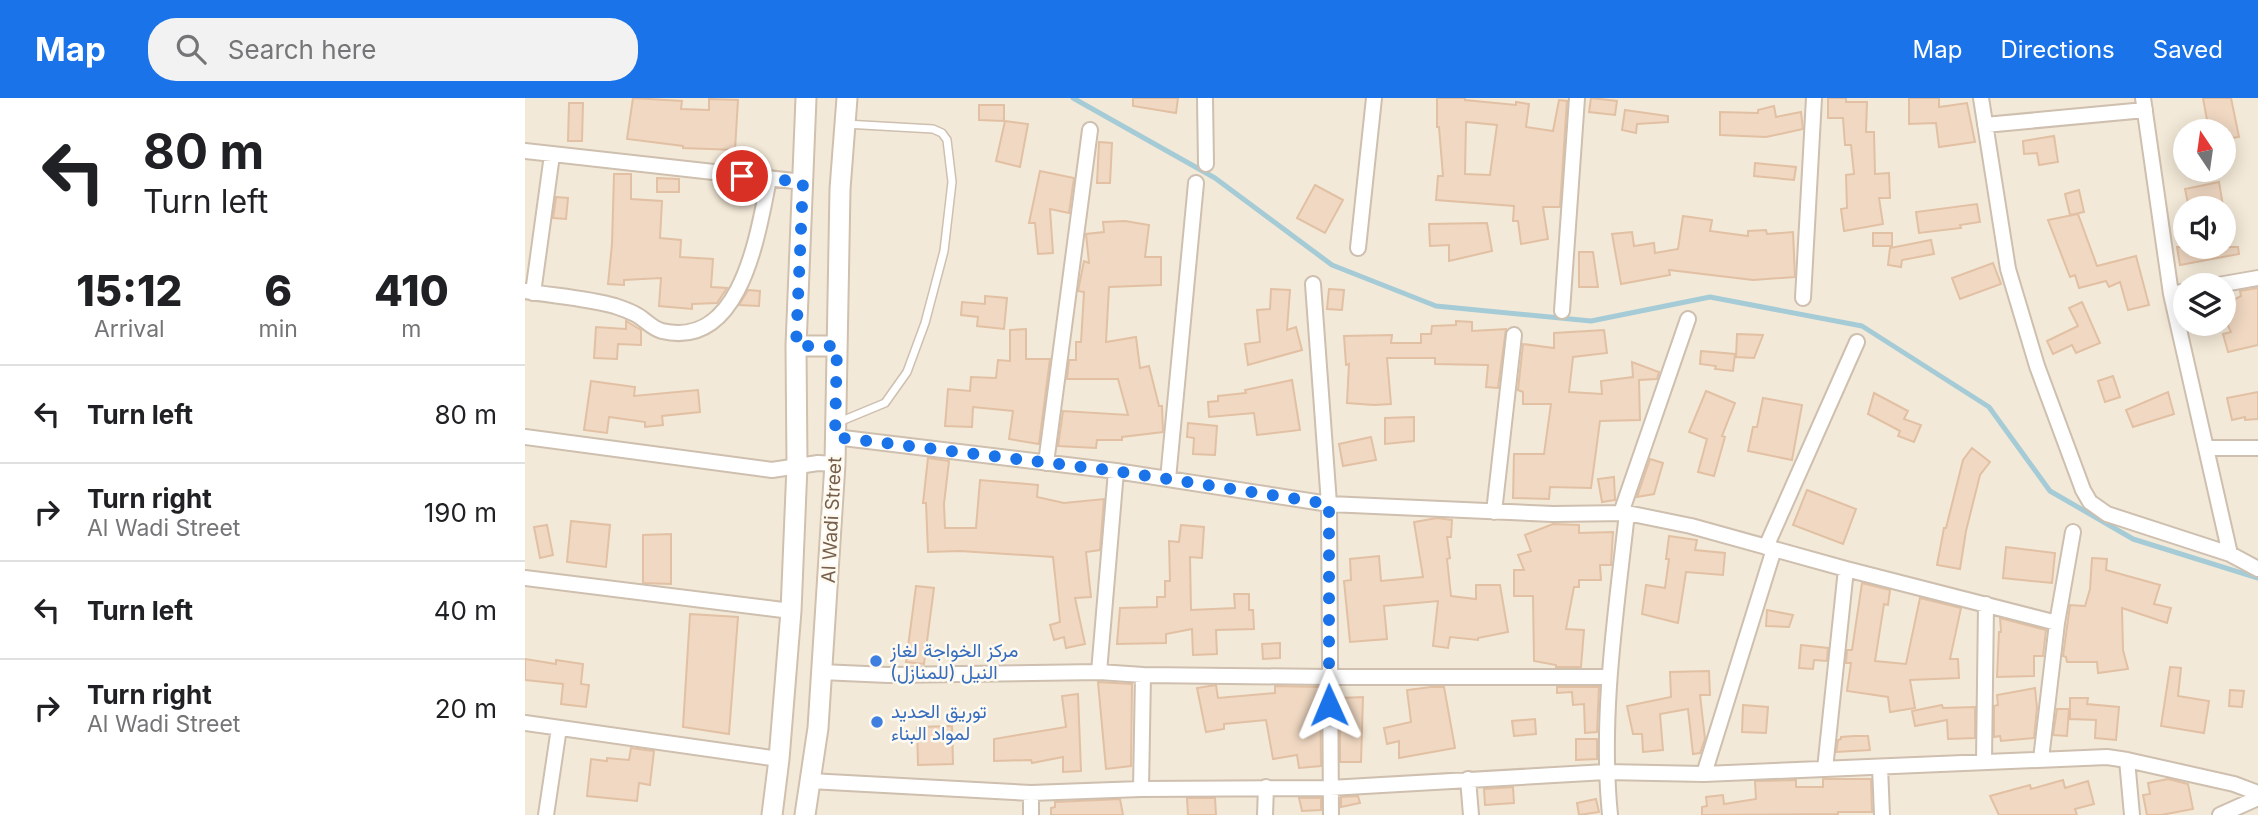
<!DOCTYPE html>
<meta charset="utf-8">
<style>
:root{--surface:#fff;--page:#f2f2f2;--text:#202124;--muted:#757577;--line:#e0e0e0;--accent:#1a73e8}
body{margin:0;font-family:Inter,Vazirmatn,sans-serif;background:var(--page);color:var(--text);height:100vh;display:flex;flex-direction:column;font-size:26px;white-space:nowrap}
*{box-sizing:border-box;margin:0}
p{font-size:23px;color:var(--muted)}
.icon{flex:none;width:38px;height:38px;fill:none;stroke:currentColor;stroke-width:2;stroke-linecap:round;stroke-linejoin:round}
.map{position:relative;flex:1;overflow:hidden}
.drawer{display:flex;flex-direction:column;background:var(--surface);width:525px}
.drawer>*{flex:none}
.banner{background:#fff;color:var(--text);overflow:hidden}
.needle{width:46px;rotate:347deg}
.buttons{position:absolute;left:1648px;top:21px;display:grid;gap:14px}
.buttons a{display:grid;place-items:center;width:63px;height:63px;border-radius:50%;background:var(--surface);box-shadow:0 4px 18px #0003;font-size:35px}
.pin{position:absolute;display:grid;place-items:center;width:60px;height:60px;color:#fff;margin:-30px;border:4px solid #fff;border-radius:50%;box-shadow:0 2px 7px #0007}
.me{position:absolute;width:77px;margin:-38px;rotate:359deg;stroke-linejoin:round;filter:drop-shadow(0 0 5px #0008)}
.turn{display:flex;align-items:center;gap:24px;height:147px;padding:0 28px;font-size:32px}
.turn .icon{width:91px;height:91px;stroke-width:2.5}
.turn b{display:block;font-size:49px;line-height:60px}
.eta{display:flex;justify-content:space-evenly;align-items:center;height:119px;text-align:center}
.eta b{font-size:42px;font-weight:800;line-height:49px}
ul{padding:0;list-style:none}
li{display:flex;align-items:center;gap:21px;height:98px;padding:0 28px;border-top:2px solid var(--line)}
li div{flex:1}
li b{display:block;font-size:26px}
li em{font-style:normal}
header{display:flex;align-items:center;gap:42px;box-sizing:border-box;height:98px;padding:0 35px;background:var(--accent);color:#fff}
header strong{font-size:33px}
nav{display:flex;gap:38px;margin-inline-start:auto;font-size:24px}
.search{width:490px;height:63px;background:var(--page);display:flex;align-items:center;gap:18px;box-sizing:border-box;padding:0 24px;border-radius:28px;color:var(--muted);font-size:26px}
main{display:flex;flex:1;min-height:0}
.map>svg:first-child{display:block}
.residential{fill:#f3e9d8;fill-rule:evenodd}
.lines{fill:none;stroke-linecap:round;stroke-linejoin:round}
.stream{stroke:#a5cbd6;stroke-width:5}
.building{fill:#f0d8c2;stroke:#e2c0a3;stroke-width:2;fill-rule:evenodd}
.service-casing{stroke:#cebfaf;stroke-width:10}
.minor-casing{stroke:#cebfaf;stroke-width:18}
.secondary-casing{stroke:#d0c0ad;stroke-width:23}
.service{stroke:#fff;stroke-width:7}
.minor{stroke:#fff;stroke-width:14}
.secondary{stroke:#fff;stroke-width:19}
.route{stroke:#1a73e8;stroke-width:12;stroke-dasharray:0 21.6}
.shop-dot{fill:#3f7fe0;stroke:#fefaf0;stroke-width:2.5}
.labels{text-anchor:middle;stroke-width:5;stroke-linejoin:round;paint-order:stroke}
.street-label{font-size:19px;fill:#765f4d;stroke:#fefaf0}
.shop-label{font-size:19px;fill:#366cbe;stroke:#fefaf0;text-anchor:start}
</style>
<header>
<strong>Map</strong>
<div class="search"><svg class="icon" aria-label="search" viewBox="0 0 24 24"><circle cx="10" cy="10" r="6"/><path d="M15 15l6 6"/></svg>Search here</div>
<nav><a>Map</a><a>Directions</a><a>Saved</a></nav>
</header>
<main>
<section class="drawer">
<div class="banner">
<div class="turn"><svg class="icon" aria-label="left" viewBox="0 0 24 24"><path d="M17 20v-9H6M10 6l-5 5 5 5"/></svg><div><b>80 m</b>Turn left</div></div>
</div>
<div class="eta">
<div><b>15:12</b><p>Arrival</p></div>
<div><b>6</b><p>min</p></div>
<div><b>410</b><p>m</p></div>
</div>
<ul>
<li><svg class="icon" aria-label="left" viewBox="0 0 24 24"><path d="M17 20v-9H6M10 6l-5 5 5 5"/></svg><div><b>Turn left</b></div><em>80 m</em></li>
<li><svg class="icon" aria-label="right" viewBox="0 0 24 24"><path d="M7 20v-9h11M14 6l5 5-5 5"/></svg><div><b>Turn right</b><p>Al Wadi Street</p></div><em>190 m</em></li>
<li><svg class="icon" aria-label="left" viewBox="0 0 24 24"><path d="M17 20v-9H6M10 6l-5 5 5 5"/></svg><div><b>Turn left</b></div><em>40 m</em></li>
<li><svg class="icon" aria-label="right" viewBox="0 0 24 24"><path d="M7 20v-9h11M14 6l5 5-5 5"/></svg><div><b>Turn right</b><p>Al Wadi Street</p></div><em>20 m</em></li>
</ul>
</section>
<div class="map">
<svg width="1733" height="717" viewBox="0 0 1733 717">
<rect width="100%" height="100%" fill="#fcf6e9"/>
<path class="residential" d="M0 0H1733V717H0ZM1661 33H1699V72H1661ZM1661 110H1699V149H1661ZM1661 187H1699V226H1661Z"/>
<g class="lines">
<path class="stream" d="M548 0 690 80 807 167 911 208 1066 223 1185 199 1337 228 1464 309 1525 393 1608 441 1733 480"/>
</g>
<path class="building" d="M108 0 157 3 156 11 184 12V1L213 2 210 52 158 50V48L102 41Z
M608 0H653L651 15 608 8Z
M912 0H940V2L991 7V4L1004 6 1001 29 1028 33 1034 2 1042 3 1035 109H1018L1023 141 996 146 993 123H988L989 108 911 102 913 78H918L914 29H912ZM941 24 972 27 965 77 940 76Z
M1066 0 1092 3 1090 17 1064 14Z
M1303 0H1321V4H1342L1341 34H1349L1350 76 1364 75 1365 100H1354L1358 126 1319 133 1316 111 1322 110 1321 77 1329 76 1326 47H1320L1318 20H1303Z
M1384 0H1414V9L1442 5 1450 44 1414 49 1411 25 1384 26Z
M1678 0H1706L1714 39 1699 41V33H1684Z
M44 5H58L57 43H43Z
M454 7H479V23L454 22Z
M1249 8 1251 19 1276 14 1278 31 1241 39 1195 37V14L1233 15V12Z
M1100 12 1143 18V24L1112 26 1111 35 1097 32Z
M480 23 503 26 495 69 471 63Z
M1529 38 1533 64 1514 67 1512 55 1499 56 1498 43Z
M574 44 587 45 585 85H572Z
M1230 65 1271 69 1269 82 1229 78Z
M515 73 549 80 544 115 525 111 528 155 513 156 510 125H504Z
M89 76H106V101L137 103 135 140 156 142 155 159 188 161 186 189 202 190 192 205 167 206V211L134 208 136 180 99 182V187L83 186 87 146Z
M132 80 154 81V94H132Z
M1694 84 1698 108 1664 110 1660 91Z
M790 87 818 102 800 135 772 120Z
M1554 92 1559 114 1545 117 1540 96Z
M31 99 43 100 41 121 28 120Z
M1452 106 1455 124 1435 127 1436 130 1394 135 1391 114Z
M1553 116 1572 168 1611 158 1624 207 1603 212 1595 184 1584 189 1581 183 1554 190 1550 177 1545 179 1523 122Z
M1158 118 1187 122 1185 133 1223 138V133L1241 132 1242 136 1268 134 1270 179 1228 182 1144 172 1145 177 1096 186 1087 136 1107 134 1109 148 1129 145 1130 155 1153 151Z
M600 123 624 127 620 159H636V187L584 189 581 244 611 239 615 270 624 268 634 308H637L638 334 597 339V342H572L571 350 533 348 538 313 603 317 593 281H542L544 262H551V244H556L559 194 553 193 559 163 564 165 561 136 579 134 578 124Z
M962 125 967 153 924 163V147L905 148 904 126Z
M1348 135H1367V148H1348Z
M1406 142 1409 156 1377 162 1376 169 1363 167 1365 150Z
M1652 149H1713L1714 156 1655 167Z
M1054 154H1068L1073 189H1054Z
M1468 165 1476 186 1435 201 1427 180Z
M1733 190V247L1703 254 1698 236 1706 234 1699 219V207L1716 198 1715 193Z
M746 191 765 192 762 232 771 229 777 252 723 267 720 246 735 244 732 212 745 211Z
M804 191 819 192 817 212 802 211Z
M223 192 235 193 234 208 214 207Z
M460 198 482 200 479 231 452 228 453 219 436 217 437 204 460 206Z
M1557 204 1575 245 1551 255 1547 247 1528 256 1522 243 1553 228 1544 210Z
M101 223 116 232V247L93 246 92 261 69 260 71 229 101 231Z
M931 223 947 224V233L981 231 973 290 961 289 963 267 910 266V260H862L866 306 849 307 822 305 824 266 821 267 819 238 867 237 866 245H896V236H906L907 228 931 227Z
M501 231V261H525L514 346 484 341 488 313 448 309 447 329 420 328 423 291 445 293 446 279 471 280 473 262 485 263V232Z
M1079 232 1082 255 1048 259 1044 294 1077 296 1076 283 1108 279 1107 264 1134 274 1132 281 1114 282 1115 322 1075 323 1066 390 1025 389 1024 401 988 400 989 356H1019L1026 306H998V294L993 292 998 246 1029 250V235Z
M1212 236 1238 237 1229 260 1211 259Z
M1176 253 1210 256 1208 273 1190 271 1191 268 1175 266Z
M1588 278 1595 299 1580 304 1573 283Z
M767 282 775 332 732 337 729 315 684 319 683 304 693 303V298L721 295 720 292Z
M66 283 110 289 109 298 173 292 175 314 137 318 138 327 120 329V324L84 319 82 335 59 332Z
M1181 293 1210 305 1197 338 1200 339 1189 378 1173 374 1182 341 1164 334Z
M1643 294 1649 316 1608 329 1601 312Z
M1733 294V321L1720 322V319L1707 322 1702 300Z
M1349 295 1383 313 1379 321 1396 327 1389 344 1373 338 1375 333 1343 316Z
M1238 300 1277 307 1267 362 1223 353 1228 329H1232Z
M889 319V343L860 346V320Z
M663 325 692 328 690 357 668 356 669 340 662 339Z
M846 339 851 362 818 368 814 346Z
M1447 350 1465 364 1455 377 1441 433 1435 471 1412 467 1419 430H1421L1438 362Z
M403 360 424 363 419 406 420 430H451L455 382 513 387 512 399 539 405 579 401 575 452 561 454 566 499 550 500 560 546 541 550 539 539 529 542 525 527 535 524 528 459 435 453 403 454 401 405H398Z
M1125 361 1138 365 1129 396 1112 399Z
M1089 379 1090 402 1077 404 1073 381Z
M1282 392 1331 411 1318 446 1268 427Z
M912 420 927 422 926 439H922L925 460 922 461 926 498 951 501V487H975L983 534 953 540V542L925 539 923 550 908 548 913 503 859 508 862 541 825 544 819 483 826 482 825 461 854 458 856 483 898 479 889 424Z
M46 423 85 427 81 469 42 464Z
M1028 426 1054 427V435L1088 434 1086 467H1075L1076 482H1054V489H1049L1041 531 1059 532 1056 569H1031V567L1009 563 1008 498H989V472H999L993 457 1006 453 1000 437Z
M22 427 28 457 15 460 9 429Z
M656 427 679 429 677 460 665 459 666 512 710 510 709 496H724V512H728L729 531 691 532 692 556 668 557 667 531 641 536V545L592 546 595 510 632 509V499H640V483H645L644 443 654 444Z
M146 436V486L118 485V437Z
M1144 438 1172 442 1170 452 1200 455 1198 477 1161 474 1153 525 1117 516 1121 487 1140 490 1144 461H1141Z
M1481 449 1530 455 1527 485 1478 480Z
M1567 460 1582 461 1581 472 1635 487 1629 506 1646 510 1642 525 1597 510 1598 552 1603 571 1573 575 1572 564H1542L1541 559 1538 558 1545 507 1560 508 1565 491Z
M1337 485 1365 492 1363 507 1359 506 1350 563 1381 566 1395 500 1436 510 1425 561H1433L1434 580 1385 582 1390 610 1365 614 1363 599 1322 593 1326 565H1321L1322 552H1327Z
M391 488 409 490 399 566 381 564Z
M1242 512 1268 517 1264 529 1241 528Z
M165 516 213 519 204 636 158 629Z
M1475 520 1521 532 1518 558H1509V578L1472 579 1474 534H1476Z
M755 545V560L738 561 737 546Z
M1276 547 1303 550 1302 563 1289 562 1288 571 1274 570Z
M0 561 31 566V562L58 566 56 586 64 587 61 609 36 606 38 586 0 582Z
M1645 569 1656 570 1653 598 1684 603 1679 635 1636 628Z
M1184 573 1185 597H1175L1180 641 1175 655 1168 656 1163 611 1135 616 1138 652 1118 654 1117 636H1108L1102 608 1146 599 1145 574Z
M573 584 607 586 606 668 581 671Z
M691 587 693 600 750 595V588L795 589 796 668 774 670 772 657 748 661 741 622 699 626V631L681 634 672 590Z
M906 589H919L930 650 874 660V643L862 646 859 630 886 624 882 592Z
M1032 589H1074L1072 634 1060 635 1059 606 1048 607 1047 594 1032 595Z
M1510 590 1512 610 1509 640 1476 643 1475 638 1469 639V608L1473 607 1472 597Z
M1705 592 1719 593 1717 609 1704 608Z
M553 596 556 673 538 674V659L507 665 506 662 469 663V641L541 629 537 598Z
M838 599 836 664H815V600Z
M1545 600H1563L1562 606 1594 609 1591 642 1570 640 1571 622 1545 621Z
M1218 607 1243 609 1241 635 1217 634Z
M1417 607 1418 610 1450 609V640L1423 641 1422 622 1390 628 1387 613Z
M1532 611H1544L1542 638 1528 637Z
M1010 621 1011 636 989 638 987 623Z
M427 628 428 666 393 667 392 629Z
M1329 638H1343L1345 652 1311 654 1313 642 1316 641V639Z
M1051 641H1072V661L1051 662Z
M106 650 129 653 125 687 114 685 112 703 62 698 66 661 82 663V660L104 662Z
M1298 681H1346L1347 714H1313V716L1177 717V709L1182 708 1181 699 1198 697 1199 706 1231 701 1230 683 1271 682V689H1298Z
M1643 681 1663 686 1668 711 1636 717H1622L1618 697 1625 696 1623 685Z
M1538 682 1540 690 1563 683 1569 706 1550 711 1552 717H1474L1465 698 1505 687 1506 691Z
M988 689 989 705 960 707 959 691Z
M833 698 835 705 816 709V699Z
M662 700H690L691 717H663Z
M774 700H796V712L777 713Z
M595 701 598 717H526V710L530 709V704Z
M1071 701 1074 714 1054 717 1052 705Z"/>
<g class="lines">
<g class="service-casing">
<path id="service" d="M314 324 360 305 382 274 400 225 419 153 427 84 422 42 417 35 408 31 320 26"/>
</g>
<g class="minor-casing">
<path id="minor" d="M680 0 681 66
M1456 0 1483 171 1512 268 1558 392 1565 404 1582 416 1705 456 1733 471
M1618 0 1646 196 1705 456
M1460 27 1620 12
M0 53 278 84
M833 150 849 0
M788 186 804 406 806 717
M1693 187 1733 180
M0 193C29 198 62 200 90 208 96 210 104 213 110 216 120 221 126 230 137 233 217 252 233 134 244 81
M8 195 27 57
M1646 196 1661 193
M1278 200 1289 0
M1037 213 1052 0
M0 339 247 372 293 365 310 366
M310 339 591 373 804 406 1028 416 1102 415 1166 428 1321 471 1532 525
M1682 350H1733
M521 365 565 32
M643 381 671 85
M969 414 989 237
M1096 415 1163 221
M1241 449 1332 244
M0 480 266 513
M296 574 363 577 574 574 618 577 803 579H1084
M574 574 591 373
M0 625 254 661
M1516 661 1532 525 1548 434
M1602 662 1709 686 1733 695
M1459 663 1461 506
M1355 669 1357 717
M1300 671 1321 471
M1179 676 1249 451
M943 681 946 717
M285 683 506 695 616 691 805 690 1081 674 1179 676 1582 659 1602 662 1607 717
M616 691 618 577
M506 695V717
M21 717 34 630
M740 717 741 689
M1085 717C1075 617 1091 515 1102 415
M1695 717 1733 700"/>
</g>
<g class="secondary-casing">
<path id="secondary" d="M271 248H312
M247 717 254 661 266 513 272 368 271 248 281 0
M280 717 293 630 310 366 315 91 322 0"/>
</g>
<use href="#service" class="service"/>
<use href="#minor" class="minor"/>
<use href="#secondary" class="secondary"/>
</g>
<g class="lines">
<path class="route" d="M217 78 278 84 271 248H312L310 339 591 373 804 406V607"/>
</g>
<g class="shop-dot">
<circle cx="351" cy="563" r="7"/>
<circle cx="352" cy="624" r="7"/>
</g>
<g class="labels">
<g class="street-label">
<text transform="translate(306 422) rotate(-87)" y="7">Al Wadi Street</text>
</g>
<g class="shop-label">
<text x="365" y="559">مركز الخواجة لغاز<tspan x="365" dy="22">النيل (للمنازل)</tspan></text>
<text x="366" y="620">توريق الحديد<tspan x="366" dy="22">لمواد البناء</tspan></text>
</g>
</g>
</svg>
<div class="buttons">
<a><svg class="needle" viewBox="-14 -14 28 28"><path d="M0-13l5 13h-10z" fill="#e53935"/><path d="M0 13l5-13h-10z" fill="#757577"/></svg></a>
<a><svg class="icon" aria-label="sound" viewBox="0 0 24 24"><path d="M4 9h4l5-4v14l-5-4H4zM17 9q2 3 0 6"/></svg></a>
<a><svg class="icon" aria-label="layers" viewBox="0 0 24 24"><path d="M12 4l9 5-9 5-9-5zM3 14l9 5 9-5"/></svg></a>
</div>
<div class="pin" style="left:217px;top:78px;background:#d93025"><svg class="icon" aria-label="arrive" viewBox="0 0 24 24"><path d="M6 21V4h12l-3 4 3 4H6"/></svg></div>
<svg class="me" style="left:804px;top:607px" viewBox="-20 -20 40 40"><path d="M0-17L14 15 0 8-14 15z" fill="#1a73e8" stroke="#fff" stroke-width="4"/></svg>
</div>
</main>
